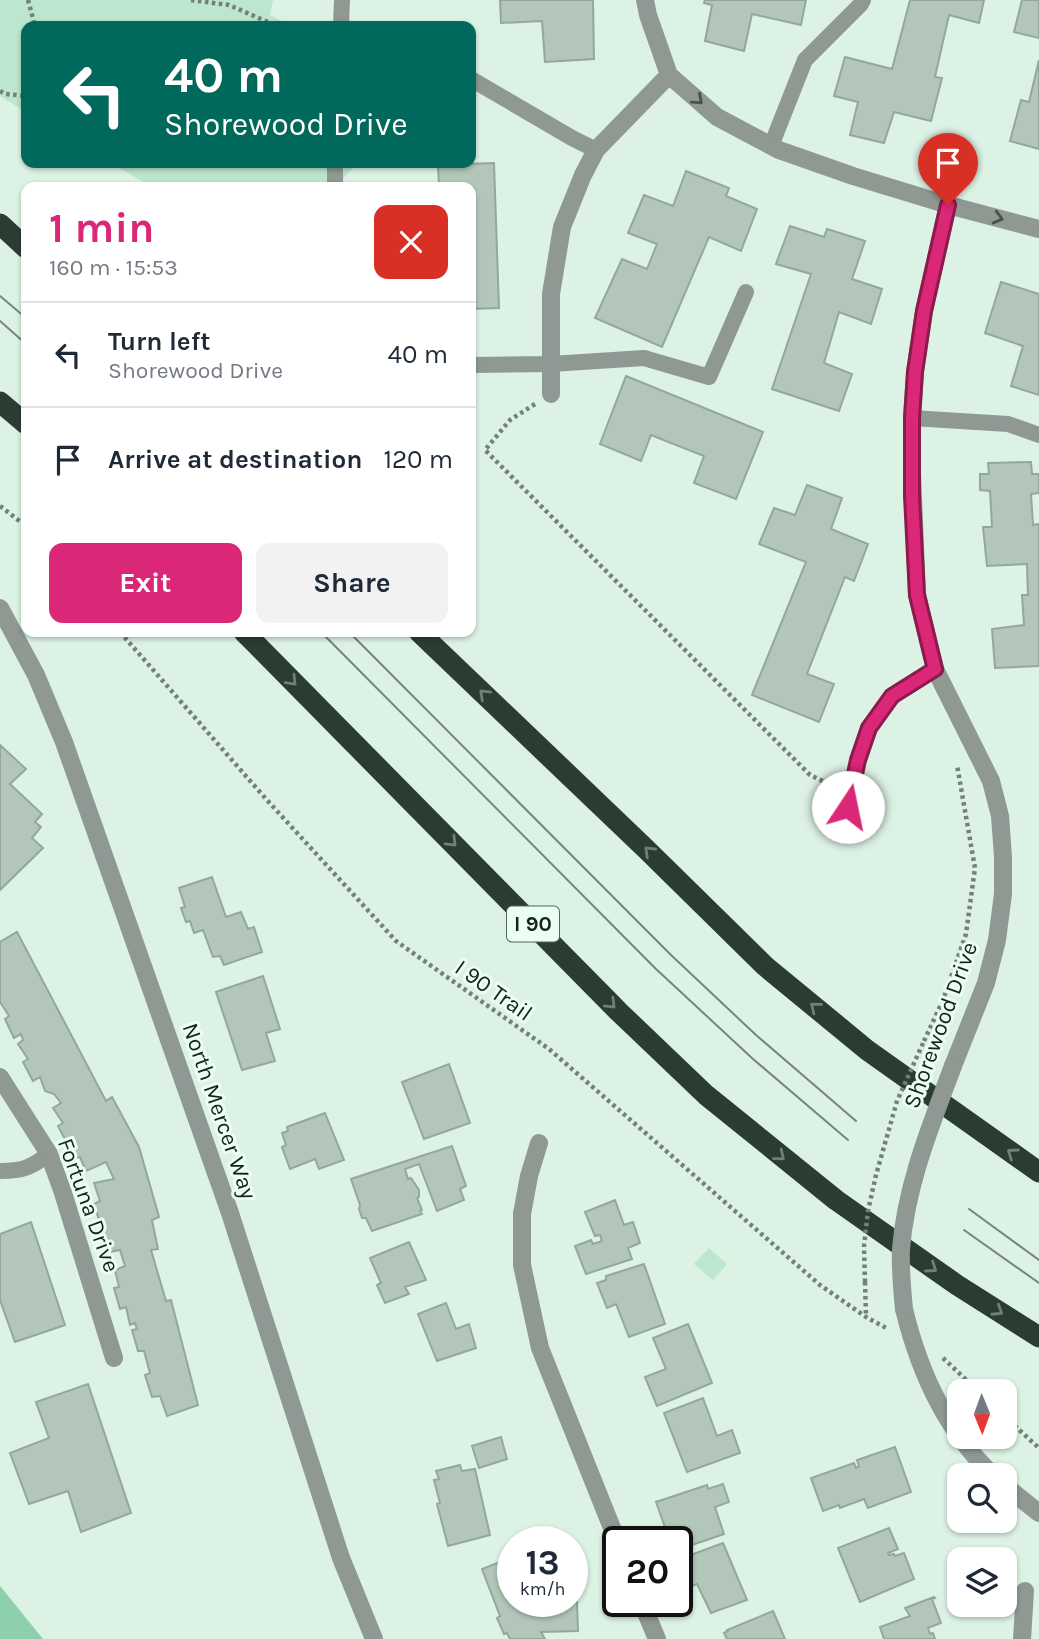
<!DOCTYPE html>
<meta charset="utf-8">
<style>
:root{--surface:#fff;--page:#f2f2f3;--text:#1f2937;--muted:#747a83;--line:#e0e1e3;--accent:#db2777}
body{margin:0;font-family:Karla,sans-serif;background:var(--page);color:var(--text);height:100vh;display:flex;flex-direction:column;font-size:26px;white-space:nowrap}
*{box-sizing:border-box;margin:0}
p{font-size:23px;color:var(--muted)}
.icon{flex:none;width:38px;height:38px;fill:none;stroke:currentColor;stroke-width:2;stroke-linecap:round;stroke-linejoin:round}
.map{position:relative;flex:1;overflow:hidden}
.panel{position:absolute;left:21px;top:182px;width:455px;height:455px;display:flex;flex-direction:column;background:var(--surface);border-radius:14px;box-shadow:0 2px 5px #0004}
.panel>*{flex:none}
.banner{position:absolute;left:21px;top:21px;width:455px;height:147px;border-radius:14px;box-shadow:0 2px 5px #0004;background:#00695c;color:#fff;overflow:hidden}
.needle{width:46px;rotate:179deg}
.fabs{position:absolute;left:947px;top:1379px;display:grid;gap:14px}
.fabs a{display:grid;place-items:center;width:70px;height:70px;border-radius:14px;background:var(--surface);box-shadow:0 2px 5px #0004;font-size:35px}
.speed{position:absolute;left:497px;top:1526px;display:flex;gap:14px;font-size:35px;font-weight:700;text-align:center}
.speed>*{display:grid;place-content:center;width:91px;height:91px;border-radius:50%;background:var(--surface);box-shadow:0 2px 5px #0004;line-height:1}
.speed small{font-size:18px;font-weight:400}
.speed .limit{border:4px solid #111;border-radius:10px;background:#fff;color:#111}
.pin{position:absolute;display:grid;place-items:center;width:60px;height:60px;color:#fff;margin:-72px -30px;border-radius:50% 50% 50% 0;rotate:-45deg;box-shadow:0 0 7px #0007}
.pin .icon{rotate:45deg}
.me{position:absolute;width:77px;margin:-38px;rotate:11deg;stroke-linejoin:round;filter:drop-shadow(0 0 5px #0008)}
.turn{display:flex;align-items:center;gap:24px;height:147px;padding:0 28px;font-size:32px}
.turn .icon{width:91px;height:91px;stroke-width:2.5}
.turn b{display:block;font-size:49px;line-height:60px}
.round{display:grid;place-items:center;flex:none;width:74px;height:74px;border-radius:14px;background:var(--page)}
.overview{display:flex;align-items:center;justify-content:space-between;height:119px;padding:0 28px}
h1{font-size:42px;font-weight:700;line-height:52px;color:var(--accent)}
.cta{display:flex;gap:14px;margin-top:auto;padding:14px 28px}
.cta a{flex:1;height:80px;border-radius:14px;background:var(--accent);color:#fff;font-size:28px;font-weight:700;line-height:80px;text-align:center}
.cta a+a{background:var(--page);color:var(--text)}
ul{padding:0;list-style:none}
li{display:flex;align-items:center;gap:21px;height:105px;padding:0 28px;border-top:2px solid var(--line)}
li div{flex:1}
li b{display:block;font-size:26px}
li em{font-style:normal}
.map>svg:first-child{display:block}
.green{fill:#bce6cd}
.water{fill:#8ed0ab}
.building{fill:#b2c7ba;stroke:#93a89b;stroke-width:2}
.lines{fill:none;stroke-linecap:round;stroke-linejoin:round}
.path{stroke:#738179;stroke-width:4.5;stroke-dasharray:3.5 3.5;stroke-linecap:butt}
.service{stroke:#8f9892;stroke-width:16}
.minor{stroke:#8f9892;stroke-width:18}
.tertiary{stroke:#8f9892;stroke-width:18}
.motorway{stroke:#2b3d33;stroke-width:21}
.tram{stroke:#76857c;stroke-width:2}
.path-bridge{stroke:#738179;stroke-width:4.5;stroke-dasharray:3.5 3.5;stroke-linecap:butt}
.minor-bridge{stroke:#8f9892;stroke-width:18}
.oneway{stroke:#48514c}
.oneway2{stroke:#6e8176}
.route-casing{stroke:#8e194d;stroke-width:18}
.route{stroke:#db2777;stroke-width:12}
.labels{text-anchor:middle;stroke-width:6;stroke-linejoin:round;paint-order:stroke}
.shield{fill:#e9fff1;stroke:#57645d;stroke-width:2}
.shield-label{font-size:21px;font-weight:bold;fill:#19211d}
.street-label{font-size:23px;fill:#19211d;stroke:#e9fff1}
</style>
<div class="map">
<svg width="1039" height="1639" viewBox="0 0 1039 1639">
<rect width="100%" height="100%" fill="#dcf2e4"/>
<path class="green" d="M0 0H273L270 15 290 26H26V112L0 96Z
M111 163H357L336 187H152Z
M709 1248 727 1264 713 1280 694 1264Z"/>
<path class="water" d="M0 1586 43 1639H0Z"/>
<path class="building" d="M500 0H593L594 59 545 62 542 21 501 23Z
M705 0H806L801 25 752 14 744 51 705 41 712 5 704 3Z
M910 0H984L979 23 949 15 935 77 942 78 931 121 894 112 884 143 850 135 858 102 834 96 845 57 892 69Z
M1022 0H1039V38L1014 32Z
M1039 60V149L1010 141 1021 100 1029 102Z
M494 163 499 308 471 309V187H439L438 165Z
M686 171 729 188 726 196 757 209 741 251 709 237 662 347 595 318 622 259 647 269 657 244 628 233 644 195 673 206Z
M790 226 824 237 827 229 865 241 852 279 882 289 871 324 839 312 824 363 852 374 839 411 772 389 811 274 776 264Z
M1001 282 1039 294V395L1011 386 1023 346 985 333Z
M626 376 763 432 736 499 694 483 704 456 651 435 641 461 600 444Z
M1031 462 1032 474H1039V493L1031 494 1033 525 1039 524V666L995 668 992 629 1024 625 1022 595H1028L1027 564 987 566 983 527H992L990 491 980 490V474H989L988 463Z
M807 485 842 498 831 529 868 544 854 581 845 577 807 674 834 684 819 722 752 695 806 562 759 544 774 508 795 515Z
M0 745 26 769 10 784 42 814 35 822 41 827 32 838 43 848 0 890Z
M212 877 226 917 241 912 248 929 254 927 262 952 224 965 220 956 213 957 203 930 194 933 190 921 186 922 181 908 185 907 179 888Z
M17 932 106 1101 112 1097 139 1147 159 1217 152 1220 158 1249 151 1250 166 1301 171 1300 198 1405 167 1416 160 1396 152 1397 145 1375 150 1373 144 1351H138L132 1330 137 1329 135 1323 130 1325 126 1307 120 1309 114 1288 119 1287 115 1270 125 1266 120 1250 109 1252 94 1204 100 1201 94 1183 114 1179 106 1162 86 1171 80 1157 75 1158 58 1126 63 1123 53 1108 61 1103 54 1094 45 1091 40 1077 33 1081 23 1062 28 1059 18 1044 23 1040 21 1034 14 1038 5 1019 9 1016 0 1002V942Z
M263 976 280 1029 266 1033 275 1061 242 1070 216 992Z
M449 1064 470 1123 424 1139 402 1082Z
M325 1113 344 1160 319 1169 315 1159 290 1169 282 1147 286 1145 282 1133 288 1131 287 1127Z
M452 1146 466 1186 460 1189 464 1200 437 1211 419 1164 405 1169 408 1179 411 1178 419 1190V1197L417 1198 422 1210 420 1211 422 1214 372 1231 366 1218H362L359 1209 360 1205 351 1179Z
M615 1200 624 1225 633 1222 640 1243 628 1248 632 1259 586 1274 575 1246 591 1240 593 1244 602 1241 600 1235 595 1236 585 1212Z
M31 1222 65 1325 15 1342 0 1300V1234Z
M409 1242 426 1280 405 1287 409 1294 385 1303 377 1285 381 1283 370 1258Z
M644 1264 665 1324 629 1337 616 1304 607 1308 597 1283 606 1280V1276Z
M446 1303 456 1329 469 1324 476 1348 437 1361 418 1314Z
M688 1324 712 1383 657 1406 645 1377 666 1369 653 1338Z
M88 1384 131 1513 81 1532 68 1491 29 1504 10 1453 49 1438 36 1402Z
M703 1398 717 1436 732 1430 740 1453 687 1472 664 1413Z
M501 1437 507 1459 479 1468 472 1446Z
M895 1447 911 1492 868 1508 864 1499 840 1508 839 1505 823 1511 811 1478 854 1463 856 1468 859 1466 857 1460Z
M460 1465 462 1471 475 1469 490 1535 448 1546 437 1504 440 1503 434 1480 439 1479 436 1471Z
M723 1484 729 1502 715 1507 724 1534 686 1547 680 1529 667 1533 656 1502 707 1485 708 1489Z
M889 1528 898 1549 888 1553 889 1555 894 1554 895 1556 904 1553 914 1579 860 1602 838 1548Z
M723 1543 747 1600 711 1613 697 1584 689 1587 677 1560Z
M513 1557V1601L577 1602 578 1631 541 1632 545 1639H510L507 1633 504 1634 497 1618 500 1616 482 1569Z
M934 1597 935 1598 932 1599 941 1623 928 1628 930 1634 933 1633 935 1639H884L880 1627 910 1616 905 1608Z
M773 1611 785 1639H727L724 1633 728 1631 727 1630Z"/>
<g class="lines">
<path class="path" d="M28 0 35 26
M191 0 229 5 277 26
M0 91 5 94 26 96
M535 404 510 420 485 450 810 775 833 786
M0 506 26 526
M120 632 266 799 396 941 549 1049 820 1285 866 1317 886 1328
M924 1041 943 1000 966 934 975 868 957 765
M865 1282 866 1316
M943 1358 978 1391
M1004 1416 1039 1448"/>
<path class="service" d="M341 26 342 0
M471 79 572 138 596 150
M771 146 805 60 861 4 863 0
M335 187V163
M471 365 551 364 644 358 709 377 746 292
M912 418 1008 424 1039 435
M848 808 858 760 869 728 893 696 935 669
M0 1171C23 1171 30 1168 49 1154"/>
<path class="minor" d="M645 0 648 15 669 75 717 117 779 150 853 176 948 205 1039 229
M948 205 924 311 915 372 912 418V473L917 595 935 669 991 781 1000 816 1003 857V894L997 940 986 983 953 1066
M551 394V294L562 227 583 175 596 150 669 75
M0 1077 49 1154 63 1193 114 1358
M539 1143 529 1176 522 1214V1265L540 1348 618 1543
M904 1309C919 1371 946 1431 993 1475
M1004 1485 1039 1513
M641 1601 657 1639
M1022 1639 1025 1591"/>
<path class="tertiary" d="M0 608 36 675 64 742 230 1213 341 1558 374 1639"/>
<path class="motorway" d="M0 224 26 248
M0 402 26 424
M244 632 618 1011 706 1095 836 1200 957 1285 1039 1337
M419 632 646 849 765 966 867 1050 1039 1172"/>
<path class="tram" d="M0 296 26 318
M0 321 26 344
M321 632 656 969 753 1059 848 1140
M349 632 671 955 756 1035 856 1121
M969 1209 1039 1260
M964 1230 1039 1283"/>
<path class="path-bridge" d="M865 1282 864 1246 868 1211 876 1175 897 1101 924 1041"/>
<path class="minor-bridge" d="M904 1309C902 1289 900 1269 901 1249 906 1185 931 1125 953 1066"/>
</g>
<defs><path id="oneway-chevron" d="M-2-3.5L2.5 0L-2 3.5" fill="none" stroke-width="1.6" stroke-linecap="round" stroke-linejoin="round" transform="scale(1.75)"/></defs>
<g class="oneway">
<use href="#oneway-chevron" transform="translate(698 100) rotate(42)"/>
<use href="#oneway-chevron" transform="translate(998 218) rotate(15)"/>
</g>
<g class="oneway2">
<use href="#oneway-chevron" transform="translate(292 681) rotate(46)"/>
<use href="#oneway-chevron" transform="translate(484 694) rotate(-136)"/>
<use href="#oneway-chevron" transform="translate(452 842) rotate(45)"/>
<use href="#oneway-chevron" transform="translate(649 851) rotate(-136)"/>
<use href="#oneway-chevron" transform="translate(611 1004) rotate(45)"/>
<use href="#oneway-chevron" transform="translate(815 1007) rotate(-141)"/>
<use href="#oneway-chevron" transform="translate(1012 1153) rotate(-145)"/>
<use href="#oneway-chevron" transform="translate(780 1156) rotate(39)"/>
<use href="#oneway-chevron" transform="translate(932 1268) rotate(35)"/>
<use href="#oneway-chevron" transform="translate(998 1311) rotate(33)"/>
</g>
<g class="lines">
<g class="route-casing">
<path id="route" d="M848 807 858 760 869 728 892 696 935 669 917 595 912 496V418L915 372 924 311 948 205"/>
</g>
<use href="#route" class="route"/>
</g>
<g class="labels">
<rect class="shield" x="507" y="906.5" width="52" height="35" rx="5"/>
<g class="shield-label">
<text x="533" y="931">I 90</text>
</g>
<g class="street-label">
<text transform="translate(494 990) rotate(35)" y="8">I 90 Trail</text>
<text transform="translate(940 1025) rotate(-70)" y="8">Shorewood Drive</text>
<text transform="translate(220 1111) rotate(71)" y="8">North Mercer Way</text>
<text transform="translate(89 1205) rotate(70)" y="8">Fortuna Drive</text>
</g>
</g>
</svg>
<div class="fabs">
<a><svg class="needle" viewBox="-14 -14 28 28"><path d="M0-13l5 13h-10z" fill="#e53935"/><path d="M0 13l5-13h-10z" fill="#747a83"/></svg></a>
<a><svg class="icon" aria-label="search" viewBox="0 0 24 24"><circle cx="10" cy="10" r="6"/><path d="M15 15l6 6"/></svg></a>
<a><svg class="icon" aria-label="layers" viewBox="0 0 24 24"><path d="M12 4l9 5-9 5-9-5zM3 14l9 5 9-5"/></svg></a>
</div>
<div class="speed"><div>13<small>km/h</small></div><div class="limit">20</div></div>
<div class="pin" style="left:948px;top:205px;background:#d93025"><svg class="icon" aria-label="arrive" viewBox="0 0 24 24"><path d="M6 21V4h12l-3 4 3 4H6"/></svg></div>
<svg class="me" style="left:848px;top:807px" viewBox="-20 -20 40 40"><circle r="19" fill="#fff"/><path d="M0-13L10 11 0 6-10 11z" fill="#db2777"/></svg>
<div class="banner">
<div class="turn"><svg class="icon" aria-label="left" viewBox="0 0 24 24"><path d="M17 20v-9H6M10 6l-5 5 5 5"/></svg><div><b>40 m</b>Shorewood Drive</div></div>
</div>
<section class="panel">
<div class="overview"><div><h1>1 min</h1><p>160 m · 15:53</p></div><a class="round" style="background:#d93025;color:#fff"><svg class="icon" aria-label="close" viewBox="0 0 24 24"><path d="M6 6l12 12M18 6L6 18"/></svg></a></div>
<ul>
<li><svg class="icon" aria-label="left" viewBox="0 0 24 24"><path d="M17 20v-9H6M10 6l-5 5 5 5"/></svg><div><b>Turn left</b><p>Shorewood Drive</p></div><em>40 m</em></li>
<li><svg class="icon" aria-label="arrive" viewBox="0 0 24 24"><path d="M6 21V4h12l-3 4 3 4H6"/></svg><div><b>Arrive at destination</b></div><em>120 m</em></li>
</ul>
<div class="cta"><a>Exit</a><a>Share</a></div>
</section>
</div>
